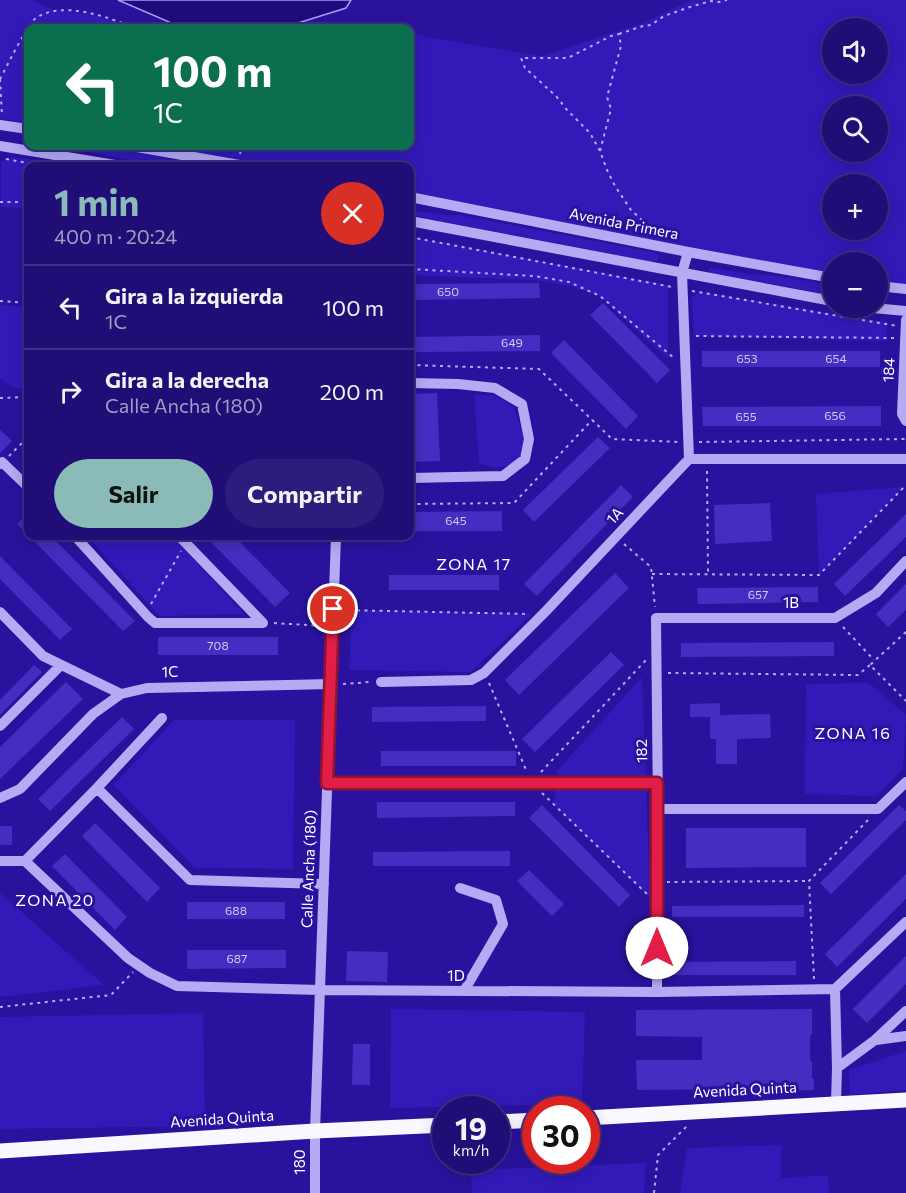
<!DOCTYPE html>
<html lang="es">
<meta charset="utf-8">
<style>
:root{--surface:#200e76;--page:#2d1c7e;--text:#f1f3f6;--muted:#a29cc5;--line:#3d2e88;--accent:#8bbbb9}
body{margin:0;font-family:Commissioner,sans-serif;background:var(--page);color:var(--text);height:100vh;display:flex;flex-direction:column;font-size:22px;white-space:nowrap}
*{box-sizing:border-box;margin:0}
p{font-size:20px;color:var(--muted)}
.icon{flex:none;width:33px;height:33px;fill:none;stroke:currentColor;stroke-width:2;stroke-linecap:round;stroke-linejoin:round}
.map{position:relative;flex:1;overflow:hidden}
.side{position:absolute;left:24px;top:162px;width:390px;height:378px;display:flex;flex-direction:column;background:var(--surface);border-radius:12px;box-shadow:0 3px 15px #0003,0 0 0 2px var(--line)}
.side>*{flex:none}
.banner{position:absolute;left:24px;top:24px;width:390px;height:126px;border-radius:12px;box-shadow:0 3px 15px #0003,0 0 0 2px var(--line);background:#0b6e4f;color:#fff;overflow:hidden}
.tools{position:absolute;left:822px;top:18px;display:grid;gap:12px}
.tools a{display:grid;place-items:center;width:66px;height:66px;border-radius:50%;background:var(--surface);box-shadow:0 3px 15px #0003,0 0 0 2px var(--line);font-size:30px}
.speed{position:absolute;left:432px;top:1096px;display:flex;gap:12px;font-size:30px;font-weight:700;text-align:center}
.speed>*{display:grid;place-content:center;width:78px;height:78px;border-radius:50%;background:var(--surface);box-shadow:0 3px 15px #0003,0 0 0 2px var(--line);line-height:1}
.speed small{font-size:15px;font-weight:400}
.speed .limit{border:9px solid #d22;background:#fff;color:#111}
.pin{position:absolute;display:grid;place-items:center;width:51px;height:51px;color:#fff;margin:-26px;border:3px solid #fff;border-radius:50%;box-shadow:0 2px 6px #0007}
.me{position:absolute;width:66px;margin:-33px;rotate:0deg;stroke-linejoin:round;filter:drop-shadow(0 0 4px #0008)}
.turn{display:flex;align-items:center;gap:21px;height:126px;padding:0 30px;font-size:27px}
.turn .icon{width:78px;height:78px;stroke-width:2.5}
.turn b{display:block;font-size:42px;line-height:51px}
.round{display:grid;place-items:center;flex:none;width:63px;height:63px;border-radius:32px;background:var(--page)}
.summary{display:flex;align-items:center;justify-content:space-between;height:102px;padding:0 30px}
h1{font-size:36px;font-weight:700;line-height:45px;color:var(--accent)}
.action{display:flex;gap:12px;margin-top:auto;padding:12px 30px}
.action a{flex:1;height:69px;border-radius:36px;background:var(--accent);color:#111;font-size:24px;font-weight:700;line-height:69px;text-align:center}
.action a+a{background:var(--page);color:var(--text)}
ul{padding:0;list-style:none}
li{display:flex;align-items:center;gap:18px;height:84px;padding:0 30px;border-top:2px solid var(--line)}
li div{flex:1}
li b{display:block;font-size:22px}
li em{font-style:normal}
.map>svg:first-child{display:block}
.green{fill:#321ab9;fill-rule:evenodd}
.water{fill:#1f0b7b;stroke:#a89cf7;stroke-width:1.5}
.building{fill:#452dc1}
.lines{fill:none;stroke-linecap:round;stroke-linejoin:round}
.path{stroke:#b5aaf4;stroke-width:2;stroke-dasharray:3 4.5;stroke-linecap:butt}
.minor{stroke:#b5aaf4;stroke-width:10}
.major{stroke:#f9f7ff;stroke-width:15}
.route-casing{stroke:#92132f;stroke-width:15}
.route{stroke:#e11d48;stroke-width:10}
.labels{text-anchor:middle;stroke-width:6;stroke-linejoin:round;paint-order:stroke}
.number-label{font-size:12px;fill:#d0caf0}
.street-label{font-size:15px;fill:#fff;stroke:#2a129e}
.neighbourhood-label{font-size:16px;letter-spacing:1.5px;fill:#fff;stroke:#2a129e}
</style>
<div class="map">
<svg width="906" height="1193" viewBox="0 0 906 1193">
<rect width="100%" height="100%" fill="#2a129e"/>
<path class="green" d="M0 0H32L54 10 92 13 135 28H28V123L0 119Z
M691 0H906V289L878 284V262H832V275L410 194V166H271L159 146H410V31L426 37 542 56 643 23ZM832 28H878V74H832ZM832 106H878V152H832ZM832 184H878V230H832Z
M46 146H98L208 166H161L84 151Z
M6 158H23L65 166H28V208L1 207V162Z
M410 210 445 215H460L652 252 656 253 659 256 658 260 653 262 410 215Z
M410 237 668 285V359L600 296 570 286 535 280 410 275Z
M712 268 747 274 776 276 832 285V295L711 273 708 271 709 269Z
M701 292 886 322 887 341 694 336 692 297Z
M0 305 28 307V389C17 389 8 386 0 378Z
M474 394 496 396 513 406 524 437 521 455 511 465 494 468 479 463Z
M904 487 819 575 816 494Z
M87 536H172L244 614 160 616Z
M352 610 532 614 471 672 349 670Z
M642 677 650 898 554 805 557 771Z
M869 683 906 715 903 769 877 796 805 794 806 684Z
M174 720H295L293 869 195 868 114 785Z
M0 893 104 985 0 997Z
M391 1009 585 1012 582 1104 390 1108Z
M203 1013 205 1126 0 1129V1017Z
M906 1051V1090L850 1095 849 1070Z
M781 1145V1178L828 1175 829 1193H680L687 1148Z
M646 1163 644 1193H472L471 1170Z"/>
<path class="water" d="M118 0H351L346 8 282 28H183Z"/>
<path class="building" d="M539 283 540 298 410 300V284Z
M603 303 670 370 657 383 590 315Z
M540 335V351L410 352V337Z
M564 340 638 416 626 429 551 353Z
M702 351H880V367H702Z
M437 393 440 461 410 462V394Z
M881 406V426H703L702 407Z
M0 430 12 441 0 453Z
M598 437 610 448 534 522 523 510Z
M621 485 633 497 537 596 524 584Z
M770 503 772 541 715 544 714 505Z
M502 511V531H410V512Z
M28 513V535L17 524Z
M906 514V537L845 596 834 584Z
M29 536H51L135 621 123 631Z
M205 536H234L290 593 275 607Z
M0 556 72 629 60 640 0 579Z
M615 573 629 588 519 695 505 680Z
M389 575H499V590H389Z
M906 584V610L888 627 876 614Z
M818 587V602L698 604 697 588Z
M158 637H278V655H158Z
M834 642V656L681 657V643Z
M611 652 624 665 535 752 522 739Z
M34 665 42 672 0 715V700Z
M66 682 83 699 0 779V747Z
M720 703V715L770 714 771 738 737 739V764H716V739H710V717H690V704Z
M486 706V721L372 722V707Z
M122 717 134 729 50 811 38 799Z
M381 751H516V766H381Z
M377 802H515V816L377 818Z
M542 805 630 895 619 907 529 818Z
M899 805 906 811V820L831 894 820 883Z
M95 823 160 888 147 902 82 836Z
M0 826H12V845H0Z
M686 828H806V867L686 868Z
M510 851V866H373V852Z
M65 854 127 917 115 930 52 866Z
M529 870 564 904 552 916 517 881Z
M906 874V899L837 967 825 954Z
M187 902H285V919H187Z
M804 905V917H672V906Z
M187 950H286V968L187 969Z
M347 951 388 952 387 982 346 981Z
M906 956V984L867 1023 853 1009Z
M796 961V975H669V962Z
M812 1009V1035H810V1061H812V1079H814V1090L759 1091V1089L637 1090 636 1060H702V1037L636 1036V1010Z
M353 1044H370V1085H352Z"/>
<g class="lines">
<path class="path" d="M619 34 643 26 651 25 664 16 690 7 711 1 719 2 727 0
M0 79C6 68 28 23 36 18 62 0 108 17 135 28
M0 79 2 116
M600 151 611 109 607 97 621 46 619 34 611 36 568 58H521L525 68 556 96 567 110 590 133 600 151 607 170 615 186 631 210 657 234
M240 154 242 146
M6 159 44 166
M0 202H28
M410 237 672 287
M410 269 534 276 569 282 600 296 674 358
M692 291 897 326
M0 301 28 303
M696 336 894 338
M410 365 539 369 612 439 679 442
M0 398 28 397
M699 442 906 439
M9 456 28 437
M707 471 708 573
M410 504 514 503 592 420
M624 544 651 567 655 607
M652 574 819 575 906 485
M151 604 181 551
M342 610 529 614
M274 623 323 626
M843 627 874 660
M906 632 870 665 906 701
M668 673 858 675 870 665
M489 683 527 772
M343 684 370 682
M541 772 646 660
M542 793 648 895
M667 882 809 881
M814 979 809 881 868 820
M0 1007 111 995 133 972
M654 1193 658 1155 687 1126"/>
<path class="minor" d="M0 125 28 129
M0 146 121 166
M131 146 245 166
M410 197 688 252 832 278
M410 221 832 301
M688 252 682 273 689 459
M878 286 906 289
M873 308 906 311
M906 320 902 414 906 421
M410 383 458 384 495 388 522 404 529 439 525 459 503 476 410 478
M0 464 2 462 28 487
M75 536 148 617 155 623H263L179 536
M0 612 43 656 121 694
M381 682 471 680 484 673 546 611 689 459H906
M0 726 61 665
M327 782 657 783
M97 788 190 880 324 884
M0 798 20 789 93 714 121 694 147 688 331 684
M658 809H878L906 782
M0 861H25L97 788 162 718
M25 861 128 958 150 973 177 986 320 990 657 992 835 989 906 922
M460 888 496 900 503 924 464 991
M835 989 837 1068 836 1103
M657 992 658 809 656 618H835L876 593 906 561
M876 1040 906 1036
M837 1068 875 1040 906 1011
M315 1193V1131L336 536"/>
<path class="major" d="M586 1118 906 1100
M496 1122 536 1120
M0 1151 315 1131 446 1125"/>
</g>
<g class="lines">
<g class="route-casing">
<path id="route" d="M333 609 327 783H657V948"/>
</g>
<use href="#route" class="route"/>
</g>
<g class="labels">
<g class="number-label">
<text x="448" y="296">650</text>
<text x="512" y="347">649</text>
<text x="747" y="363">653</text>
<text x="836" y="363">654</text>
<text x="835" y="420">656</text>
<text x="746" y="421">655</text>
<text x="456" y="525">645</text>
<text x="758" y="599">657</text>
<text x="218" y="650">708</text>
<text x="236" y="915">688</text>
<text x="237" y="963">687</text>
</g>
<g class="street-label">
<text transform="translate(624 224) rotate(11)" y="5">Avenida Primera</text>
<text transform="translate(889 370) rotate(-87)" y="5">184</text>
<text transform="translate(615 516) rotate(-47)" y="5">1A</text>
<text x="791" y="608">1B</text>
<text transform="translate(170 672) rotate(-1)" y="5">1C</text>
<text transform="translate(642 751) rotate(-91)" y="5">182</text>
<text transform="translate(309 869) rotate(-88)" y="5">Calle Ancha (180)</text>
<text x="456" y="981">1D</text>
<text transform="translate(745 1090) rotate(-3)" y="5">Avenida Quinta</text>
<text transform="translate(222 1119) rotate(-4)" y="5">Avenida Quinta</text>
<text transform="translate(300 1162) rotate(-90)" y="5">180</text>
</g>
<g class="neighbourhood-label">
<text x="474" y="570">ZONA 17</text>
<text x="853" y="739">ZONA 16</text>
<text x="55" y="906">ZONA 20</text>
</g>
</g>
</svg>
<div class="tools">
<a><svg class="icon" aria-label="sound" viewBox="0 0 24 24"><path d="M4 9h4l5-4v14l-5-4H4zM17 9q2 3 0 6"/></svg></a>
<a><svg class="icon" aria-label="search" viewBox="0 0 24 24"><circle cx="10" cy="10" r="6"/><path d="M15 15l6 6"/></svg></a>
<a>+</a>
<a>−</a>
</div>
<div class="speed"><div>19<small>km/h</small></div><div class="limit">30</div></div>
<div class="pin" style="left:333px;top:609px;background:#d93025"><svg class="icon" aria-label="arrive" viewBox="0 0 24 24"><path d="M6 21V4h12l-3 4 3 4H6"/></svg></div>
<svg class="me" style="left:657px;top:948px" viewBox="-20 -20 40 40"><circle r="19" fill="#fff"/><path d="M0-13L10 11 0 6-10 11z" fill="#e11d48"/></svg>
<div class="banner">
<div class="turn"><svg class="icon" aria-label="left" viewBox="0 0 24 24"><path d="M17 20v-9H6M10 6l-5 5 5 5"/></svg><div><b>100 m</b>1C</div></div>
</div>
<section class="side">
<div class="summary"><div><h1>1 min</h1><p>400 m · 20:24</p></div><a class="round" style="background:#d93025;color:#fff"><svg class="icon" aria-label="close" viewBox="0 0 24 24"><path d="M6 6l12 12M18 6L6 18"/></svg></a></div>
<ul>
<li><svg class="icon" aria-label="left" viewBox="0 0 24 24"><path d="M17 20v-9H6M10 6l-5 5 5 5"/></svg><div><b>Gira a la izquierda</b><p>1C</p></div><em>100 m</em></li>
<li><svg class="icon" aria-label="right" viewBox="0 0 24 24"><path d="M7 20v-9h11M14 6l5 5-5 5"/></svg><div><b>Gira a la derecha</b><p>Calle Ancha (180)</p></div><em>200 m</em></li>
</ul>
<div class="action"><a>Salir</a><a>Compartir</a></div>
</section>
</div>
